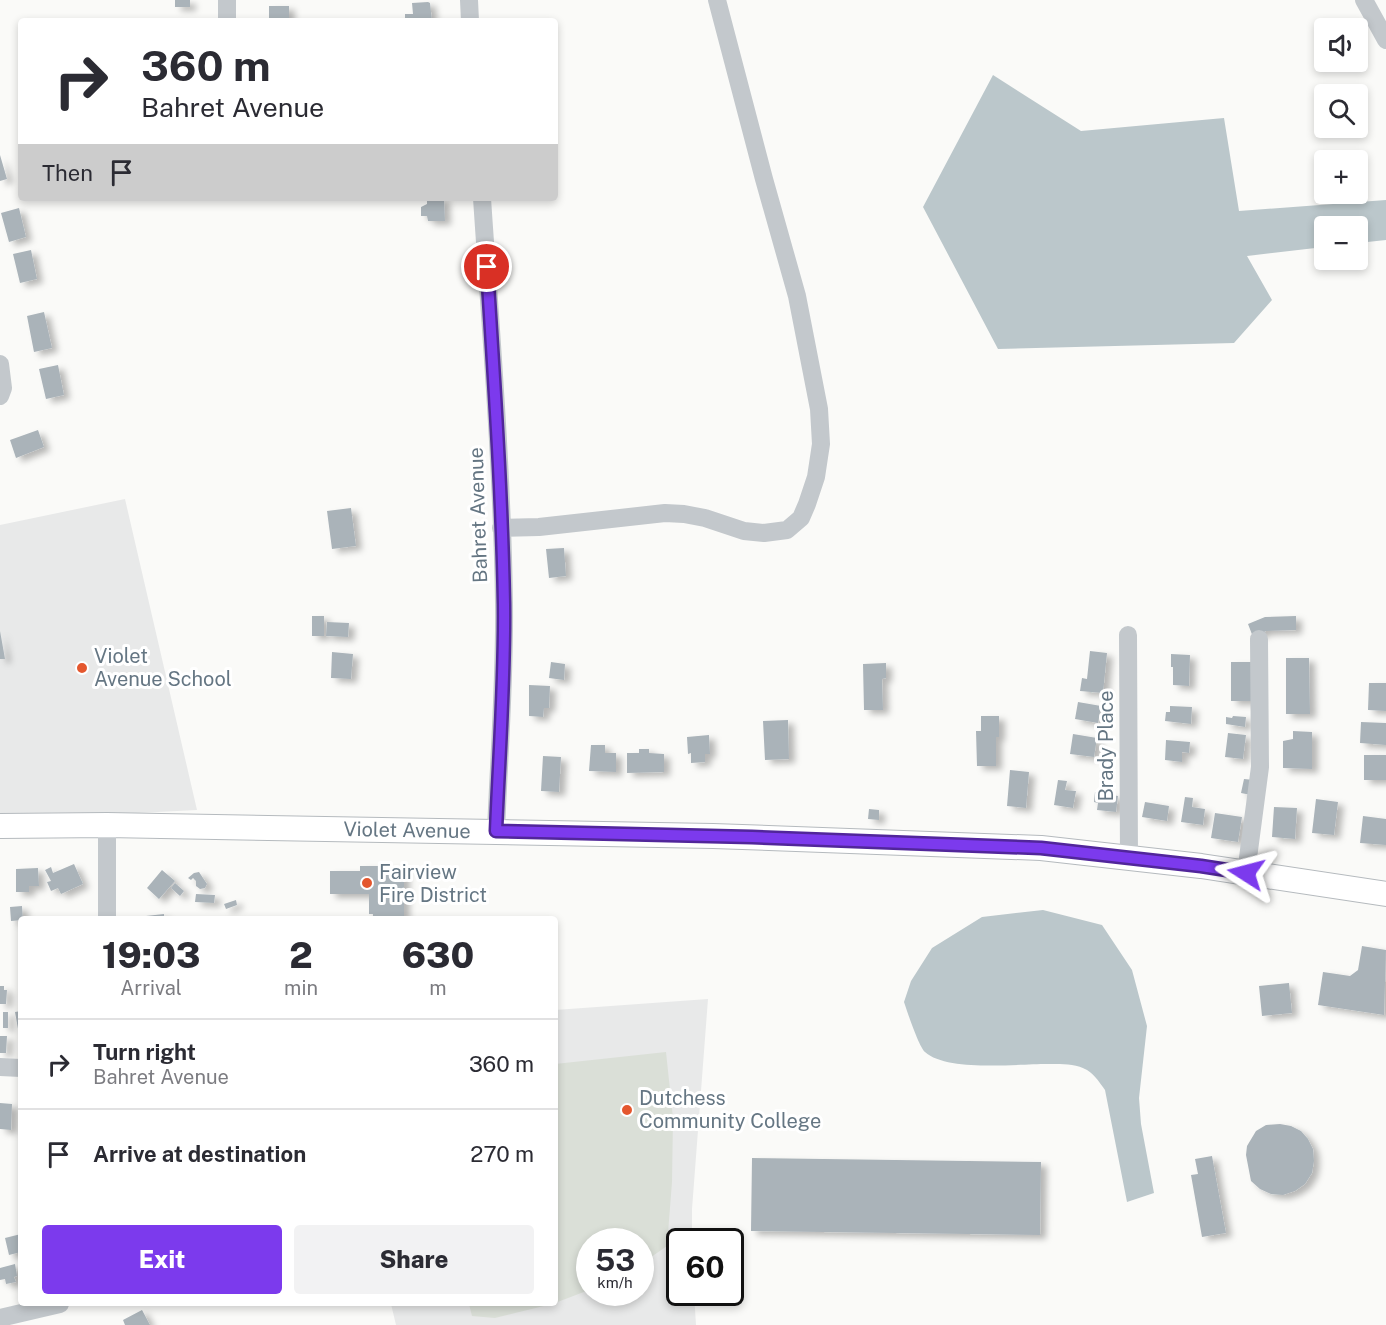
<!DOCTYPE html>
<meta charset="utf-8">
<style>
:root{--surface:#fff;--page:#f2f2f3;--text:#2b2b33;--muted:#7c7c81;--line:#e1e1e2;--accent:#7c3aed}
body{margin:0;font-family:"Public Sans",sans-serif;background:var(--page);color:var(--text);height:100vh;display:flex;flex-direction:column;font-size:22px;white-space:nowrap}
*{box-sizing:border-box;margin:0}
p{font-size:20px;color:var(--muted)}
.icon{flex:none;width:33px;height:33px;fill:none;stroke:currentColor;stroke-width:2;stroke-linecap:round;stroke-linejoin:round}
.map{position:relative;flex:1;overflow:hidden}
.details{position:absolute;left:18px;top:916px;width:540px;height:390px;display:flex;flex-direction:column;background:var(--surface);border-radius:6px;box-shadow:0 3px 9px #0003}
.details>*{flex:none}
.top-card{position:absolute;left:18px;top:18px;width:540px;height:183px;border-radius:6px;box-shadow:0 3px 9px #0003;background:#fff;color:var(--text);overflow:hidden}
.tools{position:absolute;left:1314px;top:18px;display:grid;gap:12px}
.tools a{display:grid;place-items:center;width:54px;height:54px;border-radius:6px;background:var(--surface);box-shadow:0 3px 9px #0003;font-size:30px}
.speed{position:absolute;left:576px;top:1228px;display:flex;gap:12px;font-size:30px;font-weight:700;text-align:center}
.speed>*{display:grid;place-content:center;width:78px;height:78px;border-radius:50%;background:var(--surface);box-shadow:0 3px 9px #0003;line-height:1}
.speed small{font-size:15px;font-weight:400}
.speed .limit{border:3px solid #111;border-radius:9px;background:#fff;color:#111}
.pin{position:absolute;display:grid;place-items:center;width:51px;height:51px;color:#fff;margin:-26px;border:3px solid #fff;border-radius:50%;box-shadow:0 2px 6px #0007}
.me{position:absolute;width:66px;margin:-33px;rotate:279deg;stroke-linejoin:round;filter:drop-shadow(0 0 4px #0008)}
.turn{display:flex;align-items:center;gap:21px;height:126px;padding:0 24px;font-size:27px}
.turn .icon{width:78px;height:78px;stroke-width:2.5}
.turn b{display:block;font-size:42px;line-height:51px}
.then{display:flex;align-items:center;height:57px;padding:0 24px;background:#0003;gap:12px;font-size:22px}
.eta{display:flex;justify-content:space-evenly;align-items:center;height:102px;text-align:center}
.eta b{font-size:36px;font-weight:800;line-height:42px}
.primary-button{display:flex;gap:12px;margin-top:auto;padding:12px 24px}
.primary-button a{flex:1;height:69px;border-radius:6px;background:var(--accent);color:#fff;font-size:24px;font-weight:800;line-height:69px;text-align:center}
.primary-button a+a{background:var(--page);color:var(--text)}
ul{padding:0;list-style:none}
li{display:flex;align-items:center;gap:18px;height:90px;padding:0 24px;border-top:2px solid var(--line)}
li div{flex:1}
li b{display:block;font-size:22px}
li em{font-style:normal}
.map>svg:first-child{display:block}
.built{fill:#e8e9e9;fill-rule:evenodd}
.green{fill:#dadfd7}
.water{fill:#bbc7cb}
.building{fill:#aab3b9;filter:url(#shadow)}
.lines{fill:none;stroke-linecap:round;stroke-linejoin:round}
.major-casing{stroke:#b5babe;stroke-width:26}
.minor{stroke:#c3c8cc;stroke-width:18}
.major{stroke:#fff;stroke-width:24}
.route-casing{stroke:#51269a;stroke-width:15}
.route{stroke:#7c3aed;stroke-width:10}
.poi-dot{fill:#e4572e;stroke:#fff;stroke-width:2}
.labels{text-anchor:middle;stroke-width:6;stroke-linejoin:round;paint-order:stroke}
.street-label{font-size:20px;fill:#657683;stroke:#fff}
.poi-label{font-size:20px;fill:#657683;stroke:#fff;text-anchor:start}
</style>
<div class="map">
<svg width="1386" height="1325" viewBox="0 0 1386 1325">
<defs>
<filter id="shadow"><feDropShadow dx="6" dy="4" stdDeviation="3" flood-color="#0004"/></filter>
</defs>
<rect width="100%" height="100%" fill="#fafaf8"/>
<path class="built" d="M125 499 197 810 0 820V525Z
M708 999 692 1209V1242H680V1293H694L696 1325H396L391 1304H555V1010ZM590 1242H640V1293H590Z"/>
<path class="green" d="M666 1052 673 1118 672 1182 667 1246 641 1264 640 1242H590L589 1290 555 1303V1064Z
M469 1304H552L495 1318 472 1316Z"/>
<path class="water" d="M993 75 1081 131 1224 118 1239 211 1386 200V240L1358 243V226H1324V247L1247 256 1272 300 1234 343 998 349 923 207Z
M1043 910 1102 925 1132 970 1147 1026 1139 1098 1141 1124 1154 1193 1127 1202 1105 1090C1100 1083 1095 1075 1087 1070 1075 1063 1060 1064 1047 1064 1017 1064 947 1072 925 1052 919 1047 907 1011 904 1002L911 981 932 948 982 917Z"/>
<path class="building" d="M175 0H190V7H175Z
M428 2 430 3 432 21H405V14H413L412 3Z
M269 6H289V21H269Z
M0 155 7 179 0 181Z
M427 198H444L445 221H428L427 216H421V207L427 204Z
M19 208 26 237 9 242 1 213Z
M31 250 37 279 20 283 13 254Z
M44 312 52 348 34 352 27 316Z
M58 365 64 395 46 399 39 369Z
M38 430 44 447 16 458 10 440Z
M351 508 356 546 332 549 327 511Z
M564 548 566 576 549 578 546 549Z
M312 616H324V636H312Z
M1296 616V630L1266 631 1253 637 1248 624 1265 617Z
M327 622 349 623 348 637 326 636Z
M0 631 5 659H0Z
M1090 651 1107 653 1103 693 1080 691 1082 678 1087 679Z
M332 652 353 654 351 679 331 678Z
M1171 654 1190 655 1189 686 1173 685V667H1171Z
M1286 658H1309L1310 714H1286Z
M551 662 565 664 564 680 549 678Z
M1231 662H1253V701H1231Z
M886 663V678L882 679 883 710H864L863 664Z
M1369 683H1386V711L1368 710Z
M529 685 550 686 549 708H544L543 717 529 716Z
M1078 702 1101 706 1098 723 1075 719Z
M1170 706 1192 707 1191 724 1165 721 1166 712H1170Z
M981 716H999V737H996V766H977L976 731H981Z
M1233 716 1246 717 1245 727 1226 724V717L1232 718Z
M788 720 789 759 765 760 763 721Z
M1361 722 1386 723V745L1360 743Z
M1293 731 1312 732V769L1283 768V741L1293 739Z
M1228 733 1246 735 1243 759 1225 757Z
M1073 734 1097 738 1094 757 1070 754Z
M709 735 710 754H705V762L691 763V753L688 754 687 737Z
M1166 740 1190 742 1189 753 1182 752V762L1165 760Z
M591 745H605V753H616V772L589 771Z
M639 749H649V753L664 754V772L627 773V753H639Z
M1364 755H1386V780H1364Z
M543 756 561 757 559 792 541 791Z
M1010 770 1029 772 1026 808 1007 806Z
M1244 779 1254 780 1251 795 1241 793Z
M1058 780 1067 781 1065 790 1076 791 1073 808 1054 805Z
M1095 792 1118 796 1116 812 1097 810 1098 803 1094 802Z
M1185 797 1193 798 1192 807 1205 809 1203 825 1181 822Z
M1316 799 1338 802 1334 835 1312 833Z
M1145 802 1169 806 1167 821 1142 817Z
M1274 807 1297 808 1295 839 1272 837Z
M869 809 879 810V820L868 819Z
M1215 813 1242 817 1238 842 1211 838Z
M1363 816 1386 819V845L1360 843Z
M74 864 83 884 61 894 58 888 51 891 47 882 51 881 45 870 51 867 53 873Z
M360 866H404V917H373V914H369V894H330V871H360Z
M38 868 39 886H29V892H16V869Z
M162 870 175 881 159 899 147 888Z
M199 872 207 884 205 888 200 889 196 886V881L193 878 191 880 188 878 194 873Z
M175 883 184 891 180 896 171 888Z
M196 894 215 895 214 903 195 902Z
M236 900 237 905 226 909 224 904Z
M22 906 23 920 11 921 10 907Z
M164 914V920H147L146 916Z
M1362 946 1386 950 1384 1015 1318 1005 1323 972 1350 976 1358 970Z
M1289 983 1292 1013 1262 1016 1259 986Z
M0 986H4V990H7L6 1004H0Z
M21 1011V1029H18L15 1012Z
M3 1012H8V1028H3Z
M0 1036H7L6 1053H0Z
M0 1103 12 1104 11 1130 0 1129Z
M1280 1124 1291 1126 1301 1131 1308 1139 1313 1149 1314 1161 1312 1173 1305 1184 1295 1191 1283 1195 1271 1194 1260 1189 1251 1181 1246 1155 1247 1146 1256 1131 1266 1125Z
M1212 1156 1226 1233 1202 1237 1191 1175 1198 1174 1195 1159Z
M752 1158 1041 1162 1040 1235 751 1231Z
M21 1234V1252L9 1255 5 1238Z
M15 1264 17 1276 14 1277 16 1282 6 1284 5 1279 0 1280V1268Z
M142 1310 150 1325H125L123 1320Z"/>
<g class="lines">
<g class="major-casing">
<path id="major" d="M0 826 107 825 713 836 1041 848 1201 866 1386 894"/>
</g>
<path class="minor" d="M469 0 470 21
M1364 0 1386 40
M227 21V0
M482 198C491 333 502 468 504 603 505 679 499 756 496 831
M0 364 3 388 0 396
M501 528 539 527 665 513 684 514 705 518 744 531 764 533 787 530 801 518 807 504 816 477 821 444 819 409 797 296 764 179 717 0
M1128 635 1129 858
M1246 873 1260 767 1259 639
M107 920V825
M0 1067 21 1068
M0 1318 60 1304"/>
<use href="#major" class="major"/>
</g>
<g class="lines">
<g class="route-casing">
<path id="route" d="M487 267C494 380 502 492 504 604 505 680 499 756 496 831L752 837 1041 848 1201 866 1246 873"/>
</g>
<use href="#route" class="route"/>
</g>
<g class="poi-dot">
<circle cx="82" cy="668" r="6"/>
<circle cx="367" cy="883" r="6"/>
<circle cx="627" cy="1110" r="6"/>
</g>
<g class="labels">
<g class="street-label">
<text transform="translate(478 515) rotate(-92)" y="7">Bahret Avenue</text>
<text transform="translate(1106 746) rotate(-90)" y="7">Brady Place</text>
<text transform="translate(407 830) rotate(1)" y="7">Violet Avenue</text>
</g>
<g class="poi-label">
<text x="94" y="663">Violet<tspan x="94" dy="23">Avenue School</tspan></text>
<text x="379" y="879">Fairview<tspan x="379" dy="23">Fire District</tspan></text>
<text x="639" y="1105">Dutchess<tspan x="639" dy="23">Community College</tspan></text>
</g>
</g>
</svg>
<div class="tools">
<a><svg class="icon" aria-label="sound" viewBox="0 0 24 24"><path d="M4 9h4l5-4v14l-5-4H4zM17 9q2 3 0 6"/></svg></a>
<a><svg class="icon" aria-label="search" viewBox="0 0 24 24"><circle cx="10" cy="10" r="6"/><path d="M15 15l6 6"/></svg></a>
<a>+</a>
<a>−</a>
</div>
<div class="speed"><div>53<small>km/h</small></div><div class="limit">60</div></div>
<div class="pin" style="left:487px;top:267px;background:#d93025"><svg class="icon" aria-label="arrive" viewBox="0 0 24 24"><path d="M6 21V4h12l-3 4 3 4H6"/></svg></div>
<svg class="me" style="left:1246px;top:873px" viewBox="-20 -20 40 40"><path d="M0-17L14 15 0 8-14 15z" fill="#7c3aed" stroke="#fff" stroke-width="4"/></svg>
<div class="top-card">
<div class="turn"><svg class="icon" aria-label="right" viewBox="0 0 24 24"><path d="M7 20v-9h11M14 6l5 5-5 5"/></svg><div><b>360 m</b>Bahret Avenue</div></div>
<div class="then">Then<svg class="icon" aria-label="arrive" viewBox="0 0 24 24"><path d="M6 21V4h12l-3 4 3 4H6"/></svg></div>
</div>
<section class="details">
<div class="eta">
<div><b>19:03</b><p>Arrival</p></div>
<div><b>2</b><p>min</p></div>
<div><b>630</b><p>m</p></div>
</div>
<ul>
<li><svg class="icon" aria-label="right" viewBox="0 0 24 24"><path d="M7 20v-9h11M14 6l5 5-5 5"/></svg><div><b>Turn right</b><p>Bahret Avenue</p></div><em>360 m</em></li>
<li><svg class="icon" aria-label="arrive" viewBox="0 0 24 24"><path d="M6 21V4h12l-3 4 3 4H6"/></svg><div><b>Arrive at destination</b></div><em>270 m</em></li>
</ul>
<div class="primary-button"><a>Exit</a><a>Share</a></div>
</section>
</div>
